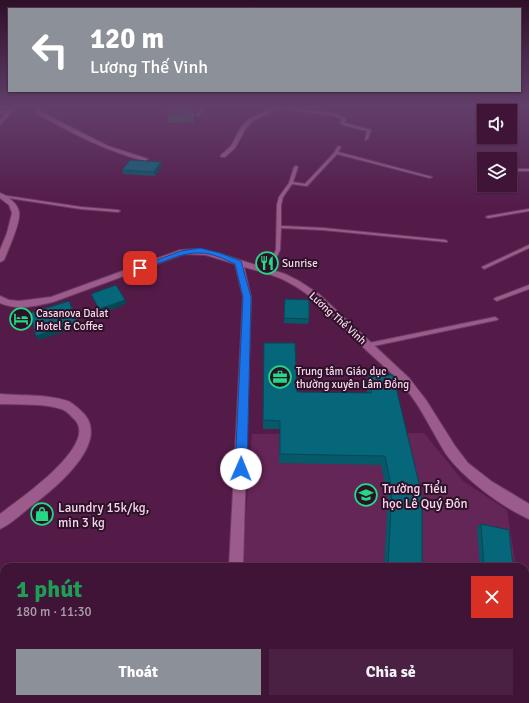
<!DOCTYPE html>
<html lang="vi">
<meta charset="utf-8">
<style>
:root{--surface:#3f1437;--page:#4a2142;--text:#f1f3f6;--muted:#ad9ead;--line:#583352;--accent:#8c9099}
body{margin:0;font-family:Signika,sans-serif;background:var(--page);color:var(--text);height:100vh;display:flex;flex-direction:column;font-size:15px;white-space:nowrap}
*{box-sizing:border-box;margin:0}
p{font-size:13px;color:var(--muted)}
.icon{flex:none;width:22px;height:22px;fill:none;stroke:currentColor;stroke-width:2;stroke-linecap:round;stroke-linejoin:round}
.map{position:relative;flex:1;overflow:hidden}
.panel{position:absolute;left:0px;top:563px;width:529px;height:140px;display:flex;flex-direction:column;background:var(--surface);border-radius:12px 12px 0 0;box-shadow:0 1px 3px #0004,0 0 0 1px var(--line)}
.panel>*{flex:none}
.hud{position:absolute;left:8px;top:8px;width:513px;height:84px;border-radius:0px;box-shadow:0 1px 3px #0004,0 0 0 1px var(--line);background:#8c9099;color:#fff;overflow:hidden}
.tools{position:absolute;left:477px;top:104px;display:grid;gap:8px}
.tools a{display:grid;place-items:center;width:40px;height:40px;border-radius:0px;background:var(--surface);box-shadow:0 1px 3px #0004,0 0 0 1px var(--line);font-size:20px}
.pin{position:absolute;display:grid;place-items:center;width:34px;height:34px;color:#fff;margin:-17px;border-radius:8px;box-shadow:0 2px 6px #0006}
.me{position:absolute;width:44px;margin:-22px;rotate:1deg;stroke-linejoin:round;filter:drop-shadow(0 0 3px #0008)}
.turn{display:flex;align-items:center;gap:14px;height:84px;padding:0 16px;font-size:18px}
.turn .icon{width:52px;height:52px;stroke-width:2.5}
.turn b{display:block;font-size:28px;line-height:34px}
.round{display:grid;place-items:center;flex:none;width:42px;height:42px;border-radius:0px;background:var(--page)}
.headline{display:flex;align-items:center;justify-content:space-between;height:68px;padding:0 16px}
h1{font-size:24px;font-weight:700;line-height:30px;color:#1e9e55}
.button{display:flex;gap:8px;margin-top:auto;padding:8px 16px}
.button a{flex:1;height:46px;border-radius:0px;background:var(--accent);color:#fff;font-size:16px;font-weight:700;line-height:46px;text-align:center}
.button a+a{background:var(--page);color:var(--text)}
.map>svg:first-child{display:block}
.built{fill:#642557}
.green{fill:#236c45}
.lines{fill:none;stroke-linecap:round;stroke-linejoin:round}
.lane-casing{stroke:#6d3b64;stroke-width:2}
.street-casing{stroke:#6d3b64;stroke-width:2}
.secondary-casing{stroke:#6d3b64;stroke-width:2}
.lane{fill:#9b5c8b;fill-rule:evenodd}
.street{fill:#9b5c8b;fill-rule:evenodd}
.secondary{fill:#9b5c8b;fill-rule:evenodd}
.wall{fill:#055969}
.shaded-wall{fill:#044855}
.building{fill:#06677a;stroke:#044855}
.route{fill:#1a73e8;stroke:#114b97}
.labels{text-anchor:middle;stroke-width:4;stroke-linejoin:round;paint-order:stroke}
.poi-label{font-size:11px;fill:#f8d4ee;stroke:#2c1226;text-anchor:start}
.street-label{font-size:11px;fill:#f8d4ee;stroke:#2c1226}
.near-poi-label{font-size:13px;fill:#f8d4ee;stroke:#2c1226;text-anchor:start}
</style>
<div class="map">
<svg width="529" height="703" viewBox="0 0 529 703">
<rect width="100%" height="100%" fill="#541b49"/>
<path class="built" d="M424 433 463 481 507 510 516 567H242L252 434Z
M208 699H449V703H206Z"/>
<path class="green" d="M194 113V122L168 123 169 114Z"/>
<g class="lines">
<g class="lane-casing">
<path id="lane" d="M204 107H206L199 116H197V114Z
M278 107H284L336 114 346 119V121L344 122 345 123 371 130 368 139 365 140 367 131 343 125 340 122 343 120 335 116 279 108Z
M0 111H10L12 112 10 113H0Z
M338 146 341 147 338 152 432 177 430 178 337 154 307 186 292 184 283 197 281 205V226L323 228 445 240 447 241V242L323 230 281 228 280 250 270 271H266V270L276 250 277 205 279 197 289 183 294 167 296 166 298 167 293 182 305 184 334 153Z
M477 169H484V171H477Z
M510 169H529V171H510Z
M1 195 81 207 118 210 120 211 118 212 81 209 2 197 0 196Z
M529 209V211L488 218 486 217 488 216Z
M529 245V248L486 268 484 269 482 267Z
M529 285V289L499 300 497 301 494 299 495 298Z
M495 317 498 319 497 320 369 347 366 345 369 343Z"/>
</g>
<g class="street-casing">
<path id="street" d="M35 107H39L41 111 47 115 108 146 148 159 145 161C108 152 76 135 43 117L37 113Z
M275 107H281L253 121 246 128 235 148 225 157H221V155L231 146 241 127 249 119Z
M0 193C8 196 18 204 19 212 21 222 8 250 4 260L0 262V250L7 233 12 213 9 205 0 198Z
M199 249 221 254 285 274 299 281 319 294 409 378 426 400 455 446 468 463 491 481 529 504V519C502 507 463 478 446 454 434 435 425 415 412 397 399 378 381 364 365 349 340 324 317 296 284 280 272 274 258 271 244 267L251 297 243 567H229L243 297 235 264 206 255 184 254 53 302C36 306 17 311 0 303V296L9 300 19 301 51 297 180 250Z
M189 699H207L206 703H188Z"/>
</g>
<g class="secondary-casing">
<path id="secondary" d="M11 107H16L0 125V120Z
M0 394C20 396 52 394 70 402 73 404 77 407 80 410 116 440 53 490 30 507 20 515 11 524 0 529V514C17 501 103 443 73 418 70 415 66 410 61 409 42 403 20 405 0 404Z"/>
</g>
<use href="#lane" class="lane"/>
<use href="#street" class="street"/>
<use href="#secondary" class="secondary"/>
</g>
<path class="wall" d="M165 107H194V113L166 114Z
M162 166 155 176 123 174 122 170Z
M285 299 309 319 308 324 284 323Z
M368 375 422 567H384L388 498 381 465 279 463 280 429H263V420L297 392 367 393 366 384Z
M481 524 513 567H480L477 527Z"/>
<path class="shaded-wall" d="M161 162 162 166 155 176 154 172Z
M125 300 126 304 101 314 99 309Z
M69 301 79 327 39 340 36 336Z
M173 699H179L177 703H171Z"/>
<path class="building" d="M130 160 161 162 154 172 122 170Z
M116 285 125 300 99 309 91 294Z
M285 299 309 300V319L284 318Z
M69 301 77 322 36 336 30 313Z
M264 343H295L297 392 372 393 368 375H393L422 496V567H396L388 565 392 490 385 456 280 454V421L263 420Z
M481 524 509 530 513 567H484Z
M138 699H173L171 703H135Z
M241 699H421L420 703H247Z"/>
<linearGradient id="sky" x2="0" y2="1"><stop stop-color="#2e0f28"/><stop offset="0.52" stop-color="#613f6a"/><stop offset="1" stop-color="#613f6a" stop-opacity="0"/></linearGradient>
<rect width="529" height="205" fill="url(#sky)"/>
<path class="route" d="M200 248 220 253 241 261 251 297 247 469 245 473 241 475 237 473 235 469 243 297 235 264C224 259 212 253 200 253 179 252 159 265 140 270L136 268 181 251Z"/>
<defs>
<g id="restaurant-ring" transform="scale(1.15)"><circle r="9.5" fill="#2c1226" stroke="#24d886" stroke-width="1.5"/><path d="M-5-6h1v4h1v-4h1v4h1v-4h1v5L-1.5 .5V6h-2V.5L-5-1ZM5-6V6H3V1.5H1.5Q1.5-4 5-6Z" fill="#24d886"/></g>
<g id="hotel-ring" transform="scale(1.15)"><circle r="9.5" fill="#2c1226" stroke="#24d886" stroke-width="1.5"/><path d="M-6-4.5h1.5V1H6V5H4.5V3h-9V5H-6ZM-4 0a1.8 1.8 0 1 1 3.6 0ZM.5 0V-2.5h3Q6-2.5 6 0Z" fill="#24d886"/></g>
<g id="office-ring" transform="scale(1.15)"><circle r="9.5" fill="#2c1226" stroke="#24d886" stroke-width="1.5"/><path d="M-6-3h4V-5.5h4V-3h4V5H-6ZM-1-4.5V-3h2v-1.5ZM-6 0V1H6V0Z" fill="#24d886"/></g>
<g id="school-ring" transform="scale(1.15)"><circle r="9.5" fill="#2c1226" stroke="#24d886" stroke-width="1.5"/><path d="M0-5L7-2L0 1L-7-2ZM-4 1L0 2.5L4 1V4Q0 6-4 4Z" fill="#24d886"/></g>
<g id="shop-ring" transform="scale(1.15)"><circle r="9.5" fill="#2c1226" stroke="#24d886" stroke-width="1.5"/><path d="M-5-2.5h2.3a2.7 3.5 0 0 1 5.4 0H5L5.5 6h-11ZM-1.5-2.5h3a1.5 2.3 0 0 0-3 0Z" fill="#24d886"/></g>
</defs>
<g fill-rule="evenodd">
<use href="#restaurant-ring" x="267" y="263"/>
<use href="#hotel-ring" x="21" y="319"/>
<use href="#office-ring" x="280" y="377"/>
<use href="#school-ring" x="366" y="495"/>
<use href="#shop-ring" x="42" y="514"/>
</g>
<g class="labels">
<g class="poi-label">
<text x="282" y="267">Sunrise</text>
<text x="36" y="317">Casanova Dalat<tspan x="36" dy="13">Hotel &amp; Coffee</tspan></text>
<text x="296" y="375">Trung tâm Giáo dục<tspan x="296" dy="13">thường xuyên Lâm Đồng</tspan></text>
</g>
<g class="street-label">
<text transform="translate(338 318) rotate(42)" y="4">Lương Thế Vinh</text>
</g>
<g class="near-poi-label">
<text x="382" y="493">Trường Tiểu<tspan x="382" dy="15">học Lê Quý Đôn</tspan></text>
<text x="58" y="512">Laundry 15k/kg,<tspan x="58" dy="15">min 3 kg</tspan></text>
</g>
</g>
</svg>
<div class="tools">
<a><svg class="icon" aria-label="sound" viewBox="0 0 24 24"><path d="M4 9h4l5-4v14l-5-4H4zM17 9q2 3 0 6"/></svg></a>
<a><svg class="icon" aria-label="layers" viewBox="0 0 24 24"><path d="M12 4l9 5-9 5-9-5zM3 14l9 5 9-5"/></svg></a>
</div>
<div class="pin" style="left:140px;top:268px;background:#d93025"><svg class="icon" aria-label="arrive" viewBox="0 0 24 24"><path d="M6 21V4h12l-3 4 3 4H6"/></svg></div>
<svg class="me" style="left:241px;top:469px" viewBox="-20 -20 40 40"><circle r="19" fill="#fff"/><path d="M0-13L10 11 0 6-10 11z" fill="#1a73e8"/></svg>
<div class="hud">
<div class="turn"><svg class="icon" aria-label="left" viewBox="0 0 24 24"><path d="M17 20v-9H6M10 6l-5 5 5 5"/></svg><div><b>120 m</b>Lương Thế Vinh</div></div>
</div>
<section class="panel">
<div class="headline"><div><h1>1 phút</h1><p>180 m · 11:30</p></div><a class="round" style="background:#d93025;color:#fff"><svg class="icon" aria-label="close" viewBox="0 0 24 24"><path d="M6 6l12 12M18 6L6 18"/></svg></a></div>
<div class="button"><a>Thoát</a><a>Chia sẻ</a></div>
</section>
</div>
